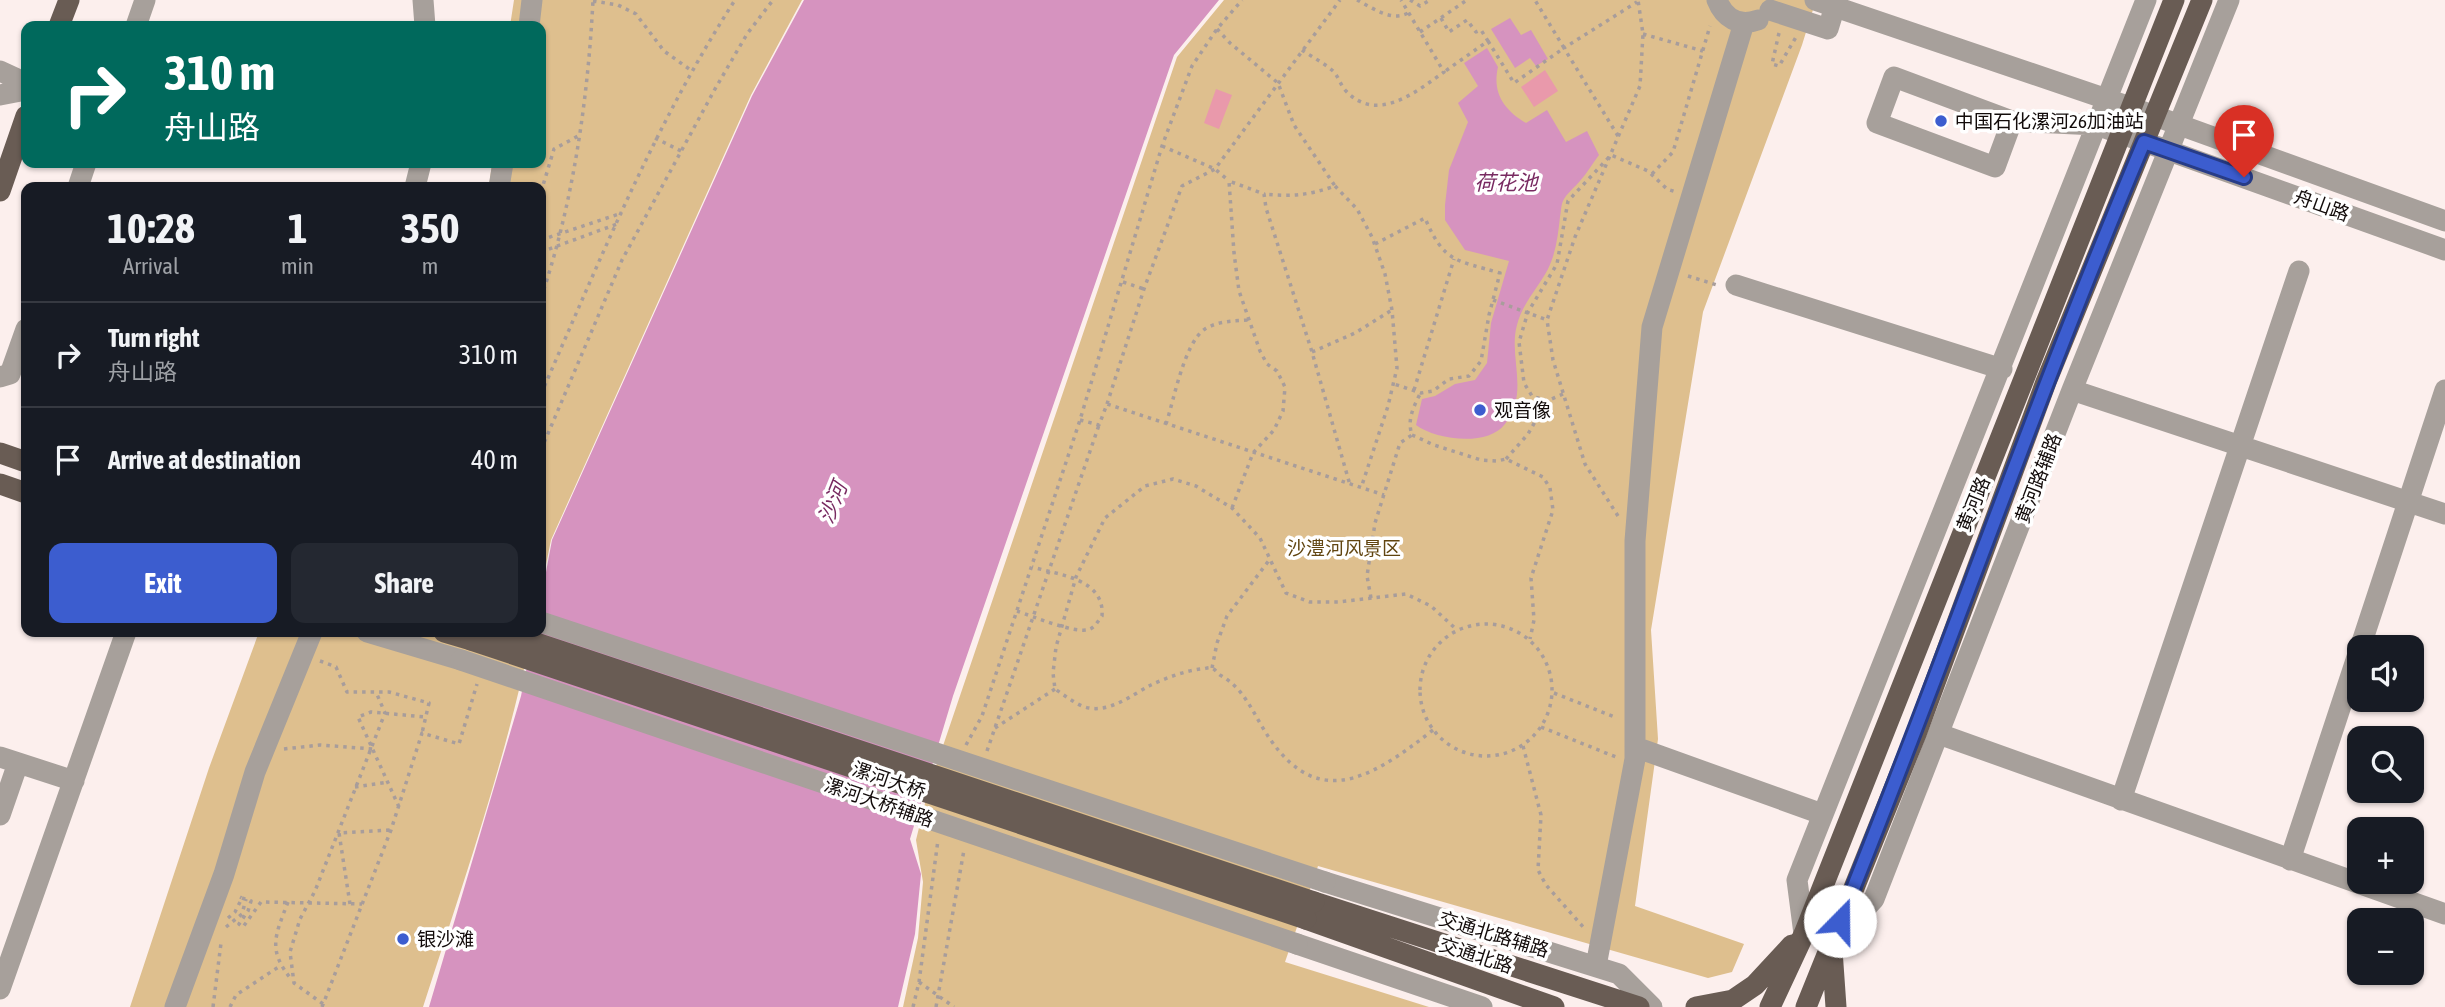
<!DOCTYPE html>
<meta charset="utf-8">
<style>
:root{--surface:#171b24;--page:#242831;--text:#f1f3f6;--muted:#9ea1a6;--line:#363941;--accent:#3c5dcf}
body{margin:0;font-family:"Asap Condensed","Noto Sans SC",sans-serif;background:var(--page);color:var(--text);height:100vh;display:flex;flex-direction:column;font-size:26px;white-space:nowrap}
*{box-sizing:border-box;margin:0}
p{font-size:23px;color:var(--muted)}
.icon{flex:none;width:38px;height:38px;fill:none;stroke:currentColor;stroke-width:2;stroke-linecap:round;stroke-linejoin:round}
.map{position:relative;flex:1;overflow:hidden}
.side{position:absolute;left:21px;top:182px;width:525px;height:455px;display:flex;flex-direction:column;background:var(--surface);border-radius:14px;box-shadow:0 2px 5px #0004}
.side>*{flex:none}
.guide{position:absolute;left:21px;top:21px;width:525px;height:147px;border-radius:14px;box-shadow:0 2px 5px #0004;background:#00695c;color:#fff;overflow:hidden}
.tools{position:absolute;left:2347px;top:635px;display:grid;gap:14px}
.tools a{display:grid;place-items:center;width:77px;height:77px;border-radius:14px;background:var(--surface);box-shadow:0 2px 5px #0004;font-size:35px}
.pin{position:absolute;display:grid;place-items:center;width:60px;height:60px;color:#fff;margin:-72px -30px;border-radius:50% 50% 50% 0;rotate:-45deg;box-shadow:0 0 7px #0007}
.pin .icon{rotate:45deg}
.me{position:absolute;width:77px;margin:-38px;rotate:22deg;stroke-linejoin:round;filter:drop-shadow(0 0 5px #0008)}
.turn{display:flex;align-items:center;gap:24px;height:147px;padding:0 28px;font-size:32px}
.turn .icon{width:91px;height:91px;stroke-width:2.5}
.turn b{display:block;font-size:49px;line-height:60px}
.eta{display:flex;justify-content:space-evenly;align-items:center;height:119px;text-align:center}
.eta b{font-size:42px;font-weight:700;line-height:49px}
.button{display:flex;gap:14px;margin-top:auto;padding:14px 28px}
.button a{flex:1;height:80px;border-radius:14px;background:var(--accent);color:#fff;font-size:28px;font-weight:700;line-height:80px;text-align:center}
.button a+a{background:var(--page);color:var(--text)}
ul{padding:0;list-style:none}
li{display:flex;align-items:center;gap:21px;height:105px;padding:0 28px;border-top:2px solid var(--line)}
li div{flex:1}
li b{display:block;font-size:26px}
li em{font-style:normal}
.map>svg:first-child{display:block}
.green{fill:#debf8e}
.water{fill:#d693bf}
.building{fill:#e999ab}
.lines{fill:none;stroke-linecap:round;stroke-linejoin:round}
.path{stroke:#a89d9b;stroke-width:3.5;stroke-dasharray:3.5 5;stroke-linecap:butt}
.minor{stroke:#a7a09b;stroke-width:21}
.major{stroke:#695c54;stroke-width:21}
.minor-bridge{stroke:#a7a09b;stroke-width:21}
.major-bridge{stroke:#695c54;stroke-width:21}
.route-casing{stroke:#273c87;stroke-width:18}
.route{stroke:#3c5dcf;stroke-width:12}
.poi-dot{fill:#3c5dcf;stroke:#fff;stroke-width:2.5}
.labels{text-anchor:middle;stroke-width:7;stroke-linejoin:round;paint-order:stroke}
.poi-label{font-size:19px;fill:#120b0a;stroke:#fff;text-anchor:start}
.street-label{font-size:19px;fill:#120b0a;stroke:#fff}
.park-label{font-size:19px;fill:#614510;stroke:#fff}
.water-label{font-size:21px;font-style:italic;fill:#782a61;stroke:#fff}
</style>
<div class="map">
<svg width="2445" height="1007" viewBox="0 0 2445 1007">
<rect width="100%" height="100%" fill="#fcefed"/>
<path class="green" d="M514 0H802L751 95 551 540 541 589V187H489L492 163H541V26H510Z
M1224 0H1816L1802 45 1703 312 1651 630 1658 739 1635 906 1744 944 1732 972 1708 978 1318 866 1285 962 1429 1007H903L918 938 923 882 916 840 929 787 1177 57Z
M259 632H532C506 760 463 883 423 1007H130L209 768Z"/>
<path class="water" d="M804 0H1219L1174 55 953 696 910 839 921 874 915 934 898 1007H429L521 696 534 632H541V599L552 540 752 96Z
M1510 18 1521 35 1531 30 1548 59 1536 66 1530 58 1515 68 1491 29Z
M1487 48 1498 67C1492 93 1504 110 1526 123L1547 110 1566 142 1587 131 1599 155C1593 163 1587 173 1580 181 1575 187 1566 194 1563 201 1561 205 1561 213 1560 217 1558 235 1556 253 1548 269 1538 288 1522 304 1517 325 1508 357 1530 392 1505 424 1488 447 1436 440 1416 425L1422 399 1435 396 1455 384 1475 380 1487 363 1491 323 1509 261 1465 250 1445 220V205L1449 170 1468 122 1458 103 1478 86 1464 63Z"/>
<path class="building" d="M1545 70 1558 91 1534 107 1521 87Z
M1216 89 1232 95 1219 129 1204 123Z"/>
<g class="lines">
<path class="path" d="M1357 0C1373 8 1391 22 1408 13
M1410 0 1420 6 1430 0
M593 1 618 5 636 14 664 51 692 71
M1441 18 1449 32 1467 20 1476 32 1481 30 1488 41 1444 72
M1217 29 1230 43 1278 83 1294 125 1335 186C1309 195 1292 197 1264 194
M1420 32 1467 0
M1779 33 1772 64 1779 66 1796 37
M1643 34 1703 51
M1488 41 1514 83 1564 48 1535 0
M1302 50C1312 57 1326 64 1334 72 1339 78 1341 86 1346 91 1377 124 1416 92 1444 72L1401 0
M1618 136 1564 48 1637 2
M655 138 681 151
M1162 146 1215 169 1229 181
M1652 174 1673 152 1710 26
M1335 186 1357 209 1372 237 1385 274 1392 310 1397 368 1388 406 1361 488
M541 192 554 149 580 135
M541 240 622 213
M1375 244 1425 218C1444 263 1456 260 1500 273L1489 315 1481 361 1469 376 1449 379 1433 391 1421 393 1394 384
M541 252 617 224
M1688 276 1717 285
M1123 282 1144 289
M541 298C573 204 588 99 593 0
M1493 300 1547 320
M1312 352 1355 333 1392 310
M1414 390 1454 259
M541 394C600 260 655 124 735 0
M1563 394 1547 401 1532 396 1524 383 1519 342 1528 312 1557 264 1568 201 1611 155 1648 171 1667 189 1676 192
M1107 404 1144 289 1182 186 1215 169 1340 0
M1080 420 1099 425 1107 404 1384 495
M1166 424C1174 400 1184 343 1205 329 1218 321 1233 321 1248 320
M1412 435 1434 445 1481 460 1497 461 1506 459 1543 477 1550 488 1553 510 1531 578 1534 620 1530 639
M541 450 622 260 715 89 747 34 773 0
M1506 459 1528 434 1547 401
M1232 508 1253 453 1274 430 1283 411 1285 387 1277 371 1267 364 1260 351 1239 291 1234 253 1229 181 1264 194 1266 208 1312 352 1350 485
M1618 516 1585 464 1553 360 1547 320 1575 237 1640 86 1643 34 1638 0
M1371 598 1367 576 1375 523 1400 443 1412 435C1407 420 1413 408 1420 394
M1017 611C1032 616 1077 635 1090 629 1095 627 1098 621 1102 616 1105 579 1060 575 1032 567
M1420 690a66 66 0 1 1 132 0a66 66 0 1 1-132 0Z
M320 661 336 667 347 692H389L429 703 422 733
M1212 668 1217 643 1227 616 1270 559
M1554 693 1617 718
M1541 727 1616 757
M995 728 1055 689
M1433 730C1368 781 1312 815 1260 723 1249 704 1240 686 1220 675 1217 673 1215 669 1212 668 1208 667 1205 669 1201 669 1184 671 1166 678 1151 685 1131 695 1107 716 1082 706 1073 702 1064 695 1055 689L1053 673 1056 647 1076 577 1105 518 1145 486 1173 479 1196 486 1232 508 1260 538 1286 593 1310 602H1338L1406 594 1431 606 1457 630
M966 745 982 716 1080 420 1162 146 1192 66 1217 29 1242 0
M1523 746 1541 815 1538 870 1546 885 1585 929
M284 749 320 745 373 749
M987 751 1099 425
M355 787 388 782
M399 807 358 717 371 712 426 717
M242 898 251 901 248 911 239 924 243 927 261 902 362 904
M288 902C275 936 267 950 292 980
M350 904 339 833 391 830
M228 918 235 912 242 898 240 897
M226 927 242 914 246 899
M919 982 954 1007
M323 1004 294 983 290 952 300 919 315 891 385 713 376 692
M213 1007 221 943
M230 1007 236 995 280 966
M322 1007 391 830 422 733 459 744 477 684
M913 1007 919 982 938 840
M936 1007 964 850"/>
<path class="minor" d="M423 0 425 26
M1717 0C1724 18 1739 27 1758 20
M1815 0 2130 107 2445 221
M1770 10 1828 29 1835 6
M136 26 145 0
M529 26 532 0
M0 71 26 83
M0 95 26 90
M2012 121 1995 167 1877 123 1894 77 2012 121 2097 125 2445 250
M78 187 86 163
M415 187 421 163
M499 187 503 163
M1736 285 2002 369
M0 377 10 374 26 329
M2072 390 2445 514
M367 632 461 660
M2360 648 2445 390
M1939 734 2445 914
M1635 747 1822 814
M0 757 74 781
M2121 800 2299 271
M0 815 18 763
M2290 860 2359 651
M1325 882 1619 974 1652 1007
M1804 934 1797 880 2146 0
M1833 943 1874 899 2072 390 2229 0
M1297 944 1482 1007
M1596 966 1635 759V541L1652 327 1744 23
M0 989 126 632
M175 1007 224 874 255 772 312 632"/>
<path class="major" d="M59 26 69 0
M0 191 26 116
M0 453 26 462
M0 484 26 493
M444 632 471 640
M1314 902 1639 1007
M1306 919 1554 1007
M1832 950 1836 1007
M1696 1007 1733 1000 1755 985 1792 945
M1770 1007 1804 934 2174 0
M1806 1007 1916 734 2046 382 2202 0"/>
<path class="minor-bridge" d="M541 622 1325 882
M461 660 1297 944"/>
<path class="major-bridge" d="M503 632 1314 902
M471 640 1306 919"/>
</g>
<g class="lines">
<g class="route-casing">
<path id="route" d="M1840 921C1945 663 2035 399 2144 142L2244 177"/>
</g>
<use href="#route" class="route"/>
</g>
<g class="poi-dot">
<circle cx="1941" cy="121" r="7"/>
<circle cx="1480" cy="410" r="7"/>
<circle cx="403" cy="939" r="7"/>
</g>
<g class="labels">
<g class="poi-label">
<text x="1955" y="128">中国石化漯河26加油站</text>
<text x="1494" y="417">观音像</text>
<text x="417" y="946">银沙滩</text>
</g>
<g class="street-label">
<text transform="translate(2322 205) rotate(20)" y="7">舟山路</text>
<text transform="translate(2038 478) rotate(-69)" y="7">黄河路辅路</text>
<text transform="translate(1973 504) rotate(-68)" y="7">黄河路</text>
<text transform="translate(889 780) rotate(19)" y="7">漯河大桥</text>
<text transform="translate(879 802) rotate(19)" y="7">漯河大桥辅路</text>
<text transform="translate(1494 934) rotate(17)" y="7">交通北路辅路</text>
<text transform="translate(1476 955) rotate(18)" y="7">交通北路</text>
</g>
<g class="park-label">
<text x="1344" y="555">沙澧河风景区</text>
</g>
<g class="water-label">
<text x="1506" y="190">荷花池</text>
<text transform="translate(833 503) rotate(-68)" y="7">沙河</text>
</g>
</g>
</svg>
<div class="tools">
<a><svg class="icon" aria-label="sound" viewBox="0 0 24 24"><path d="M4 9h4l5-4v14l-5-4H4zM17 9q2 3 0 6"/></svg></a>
<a><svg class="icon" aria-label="search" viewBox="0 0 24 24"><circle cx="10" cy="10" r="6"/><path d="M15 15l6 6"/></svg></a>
<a>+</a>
<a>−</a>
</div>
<div class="pin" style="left:2244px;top:177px;background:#d93025"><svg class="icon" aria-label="arrive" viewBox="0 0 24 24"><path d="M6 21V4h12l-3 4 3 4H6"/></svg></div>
<svg class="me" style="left:1840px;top:921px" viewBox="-20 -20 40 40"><circle r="19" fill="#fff"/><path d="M0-13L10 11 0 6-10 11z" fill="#3c5dcf"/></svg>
<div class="guide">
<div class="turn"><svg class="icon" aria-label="right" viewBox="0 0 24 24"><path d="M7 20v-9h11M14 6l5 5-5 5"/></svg><div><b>310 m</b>舟山路</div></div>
</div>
<section class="side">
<div class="eta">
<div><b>10:28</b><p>Arrival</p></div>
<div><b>1</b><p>min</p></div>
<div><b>350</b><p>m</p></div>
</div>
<ul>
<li><svg class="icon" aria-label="right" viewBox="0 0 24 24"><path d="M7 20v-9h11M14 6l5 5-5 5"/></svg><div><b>Turn right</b><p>舟山路</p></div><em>310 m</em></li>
<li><svg class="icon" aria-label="arrive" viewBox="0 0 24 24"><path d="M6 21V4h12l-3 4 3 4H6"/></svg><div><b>Arrive at destination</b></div><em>40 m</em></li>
</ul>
<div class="button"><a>Exit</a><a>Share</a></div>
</section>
</div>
